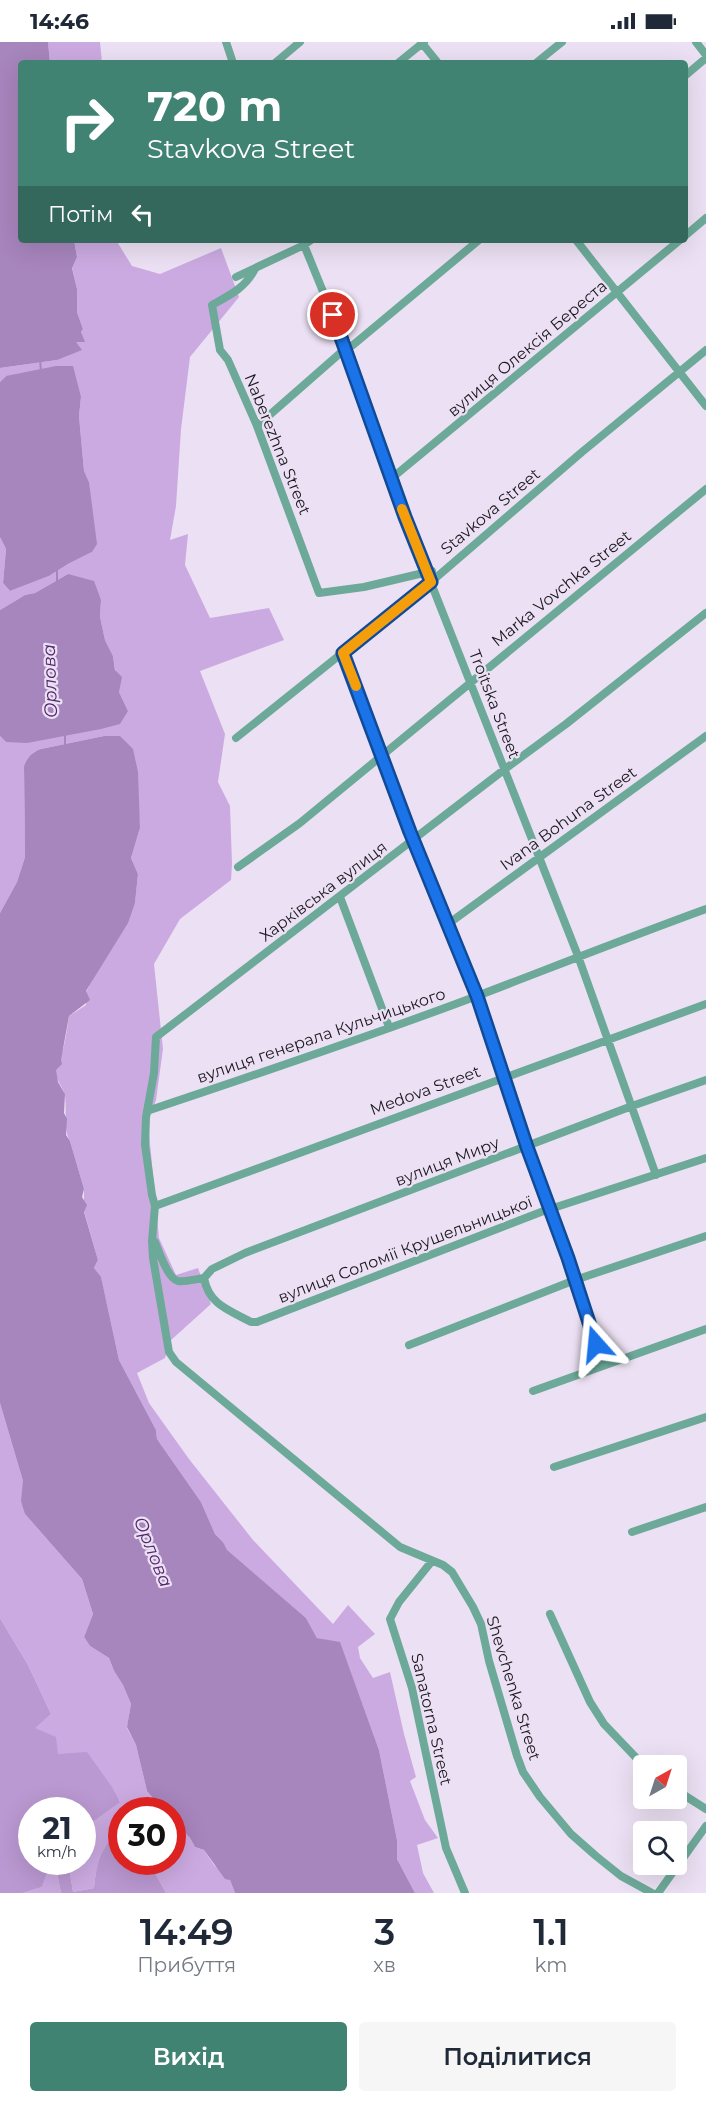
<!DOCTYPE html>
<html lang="uk">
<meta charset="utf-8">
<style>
:root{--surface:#fff;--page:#f6f6f7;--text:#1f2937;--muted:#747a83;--accent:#418373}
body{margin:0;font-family:Montserrat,sans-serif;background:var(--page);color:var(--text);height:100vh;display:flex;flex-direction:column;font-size:22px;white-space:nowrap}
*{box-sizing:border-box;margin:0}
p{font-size:20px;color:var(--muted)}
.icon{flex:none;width:33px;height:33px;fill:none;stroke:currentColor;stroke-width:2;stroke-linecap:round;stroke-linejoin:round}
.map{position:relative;height:1851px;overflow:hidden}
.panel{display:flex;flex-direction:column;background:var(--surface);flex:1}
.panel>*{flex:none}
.top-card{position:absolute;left:18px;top:18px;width:670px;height:183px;border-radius:6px;box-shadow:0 6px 24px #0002;background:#418373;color:#fff;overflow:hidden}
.needle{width:39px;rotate:39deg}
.controls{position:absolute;left:633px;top:1713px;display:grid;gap:12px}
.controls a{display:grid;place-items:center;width:54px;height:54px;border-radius:6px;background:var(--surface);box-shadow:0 6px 24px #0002;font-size:30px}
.speed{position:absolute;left:18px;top:1755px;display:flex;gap:12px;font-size:30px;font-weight:700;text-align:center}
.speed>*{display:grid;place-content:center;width:78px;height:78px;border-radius:50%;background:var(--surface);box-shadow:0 6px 24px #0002;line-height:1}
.speed small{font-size:15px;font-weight:400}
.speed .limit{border:9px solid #d22;background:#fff;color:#111}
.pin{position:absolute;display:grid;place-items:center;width:51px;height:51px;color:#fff;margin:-26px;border:3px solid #fff;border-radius:50%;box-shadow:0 2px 6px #0007}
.me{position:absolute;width:66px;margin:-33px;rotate:342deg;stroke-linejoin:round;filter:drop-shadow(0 0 4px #0008)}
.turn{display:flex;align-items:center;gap:21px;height:126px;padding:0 30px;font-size:27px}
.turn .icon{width:78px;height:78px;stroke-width:2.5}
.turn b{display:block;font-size:42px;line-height:51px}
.then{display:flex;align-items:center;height:57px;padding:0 30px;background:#0003;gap:12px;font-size:22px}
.eta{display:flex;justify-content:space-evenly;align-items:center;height:102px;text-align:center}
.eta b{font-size:36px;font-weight:600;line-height:42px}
.cta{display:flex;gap:12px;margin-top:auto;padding:12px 30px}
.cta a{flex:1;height:69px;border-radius:6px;background:var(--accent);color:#fff;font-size:24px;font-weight:600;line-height:69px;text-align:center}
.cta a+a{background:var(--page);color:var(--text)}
.status{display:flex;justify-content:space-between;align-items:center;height:42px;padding:0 30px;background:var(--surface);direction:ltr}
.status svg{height:16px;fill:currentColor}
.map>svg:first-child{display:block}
.green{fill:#cbaae1}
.forest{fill:#ba98d1}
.water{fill:#a785bd}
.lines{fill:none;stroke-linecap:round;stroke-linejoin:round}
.stream{stroke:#a785bd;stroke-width:2}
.minor{stroke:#6da999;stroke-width:8}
.route-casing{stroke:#114b97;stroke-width:15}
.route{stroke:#1a73e8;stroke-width:10}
.slow{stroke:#f59e0b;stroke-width:10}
.labels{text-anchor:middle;stroke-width:4.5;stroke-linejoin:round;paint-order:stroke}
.street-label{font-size:16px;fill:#1b171e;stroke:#ece1f4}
.water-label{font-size:18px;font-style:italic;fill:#53276b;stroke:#ece1f4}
</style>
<div class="status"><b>14:46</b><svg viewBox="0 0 49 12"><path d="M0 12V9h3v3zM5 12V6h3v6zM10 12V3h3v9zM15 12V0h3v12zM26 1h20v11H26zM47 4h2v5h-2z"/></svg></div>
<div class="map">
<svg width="706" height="1851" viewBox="0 0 706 1851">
<rect width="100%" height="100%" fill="#ece1f4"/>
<path class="green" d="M48 0H100L102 21H50Z
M74 198H116L132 224 160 232 221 206 239 255 190 315 181 387 176 464 170 498 188 492 185 523 210 576 269 566 284 598 200 629 225 692 218 740 230 764 232 822 231 838 180 877 154 922 163 1007 156 1058 148 1080 159 1196 176 1233 198 1226 211 1262 170 1299 165 1316 137 1331 149 1361 189 1417 253 1498 333 1582 348 1563 375 1592 358 1605 360 1616 373 1636 390 1630 404 1692 416 1735 410 1739 425 1778 438 1796 417 1803 423 1831 434 1851H415L397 1817V1798L379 1708 340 1601 317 1596 306 1576 226 1508 223 1500 215 1492 201 1460 157 1397 156 1388 119 1318 101 1236 94 1226 98 1218 84 1169V1147L70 1099C63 1088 67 1067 65 1054 64 1045 55 1039 56 1028 56 1024 60 1020 61 1015 65 1002 67 988 69 974L86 963V950L135 861 138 832 131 816 140 786 138 764 120 694H104L41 707 34 710 24 724 25 815 17 840 0 871V694L6 700 128 669 119 650 113 614 105 598 100 575 101 558 68 532 35 551 25 553 0 568V412V495L6 507 3 541 10 549 49 534 68 522 92 510 89 440 84 429 79 374 81 355 6 334 0 340V326L57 318 76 300H84L81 290 83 287 77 270V247L72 225 77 215Z
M0 1361 23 1439 25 1472 82 1537 93 1572 84 1595 90 1604 109 1616 114 1629 123 1643 131 1662 127 1686 136 1703 147 1749 163 1768H122L121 1784C102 1807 97 1816 94 1846L73 1850 69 1825 63 1820H82L83 1790 87 1784 120 1759 58 1712 34 1686 51 1672 28 1623 0 1576Z
M173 1778 190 1796 195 1805 204 1808 214 1823 230 1838 235 1851H166L149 1820H172Z
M51 1820H61L56 1826 61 1851H23L42 1845Z"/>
<path class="forest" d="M0 1576 28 1623 51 1672 35 1686 56 1695 58 1712 87 1710 112 1745 120 1760 87 1784 83 1790 82 1768H32V1820H51L42 1845 23 1851H0Z
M121 1784 122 1820H149L166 1851H61L56 1826 61 1820 69 1825 73 1850 94 1846C97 1815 102 1807 121 1784Z"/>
<path class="water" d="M0 0H48L50 21H21V198H74L77 215 72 226 77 247V270L83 287 81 290 85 300H76L82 308 57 318 0 326Z
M56 324H73L81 355 79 374 84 429 89 440 97 502 92 510 68 522 49 534 10 549 3 541 6 507 0 495V340L6 334Z
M68 532 94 539 101 558 100 575 105 598 113 614 115 628 122 635 119 650 128 669 120 682 101 687 27 701 6 700 0 694V568L25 553 35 551Z
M104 694H120L133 707 138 730 140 786 131 816 138 832 135 861 128 881 86 949 90 958 69 974 61 1018 62 1022 56 1028 58 1040 65 1052 64 1071 67 1077 66 1093 70 1099 84 1147 82 1155 87 1163 84 1170 98 1218 94 1226 101 1235 119 1318 156 1388 157 1397 201 1460 215 1492 223 1500 227 1508 306 1576 317 1596 340 1600 379 1708 397 1798V1817L415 1851H235L230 1838 225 1837 204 1808 195 1805 190 1796 173 1778 172 1768H163L147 1749 136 1703 127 1685 131 1662 123 1643 114 1629 109 1616 90 1604 84 1595 93 1572 82 1537 25 1472 21 1459 23 1439 0 1361V871L17 840 25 815 24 724C28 715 32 710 41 707Z"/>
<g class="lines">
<path class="stream" d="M40 317 41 330
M57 527V539
M65 692V704"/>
<path class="minor" d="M226 0 233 21
M421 0 438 21
M696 0 706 13
M275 21 300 0
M398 21 424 0
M536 21 562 0
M686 33 706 16
M686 193 706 176
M302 198 346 306 405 475 578 914 656 1133
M576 198 706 364
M255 227C245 246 230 253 212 263L220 308 228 318 257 384 319 551 364 545 432 529
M236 235 304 203 311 198
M257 384 346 306 353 303 479 198
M392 436 680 198
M343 611 410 790 477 954 527 1105 569 1216 603 1323
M236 696 431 540 582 410 706 308
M238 825 300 781 706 447
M340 855 389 985
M448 882 706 694
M147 1069C258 1032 368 995 477 954 553 925 629 895 706 867
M155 1164 706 962
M155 1200C159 1210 168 1237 178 1239 185 1240 196 1237 204 1236
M204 1236C209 1263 229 1268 251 1280H257L541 1170 706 1116
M204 1236 212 1227 245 1211 632 1064 706 1038
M409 1303 575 1238 706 1194
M533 1349 706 1287
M554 1425 706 1375
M632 1490 706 1465
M432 1519 399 1560 390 1577 412 1646 446 1806 465 1851
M550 1572 590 1660 604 1682 644 1724
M676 1748 706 1767
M652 1851 621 1834 596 1814 571 1792 540 1755 523 1730 517 1714 489 1619 481 1582 473 1565 452 1530 443 1523 400 1505 176 1320 169 1310 153 1216 152 1199 155 1164 152 1153 145 1103 146 1075 154 1031 156 995 505 727 566 682 706 571
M658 1851 706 1784"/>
</g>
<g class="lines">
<g class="route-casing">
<path id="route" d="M333 273 405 475 431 540 343 611 410 790 477 954 527 1105 568 1216 596 1302"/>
</g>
<use href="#route" class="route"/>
<path class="slow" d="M356 644 343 611 431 540 402 467"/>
</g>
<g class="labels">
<g class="street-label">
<text transform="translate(527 306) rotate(-40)" y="6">вулиця Олексія Береста</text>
<text transform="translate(278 402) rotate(68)" y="6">Naberezhna Street</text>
<text transform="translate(490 469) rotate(-40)" y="6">Stavkova Street</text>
<text transform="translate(561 546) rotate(-39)" y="6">Marka Vovchka Street</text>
<text transform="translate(495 662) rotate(69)" y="6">Troitska Street</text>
<text transform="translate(568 776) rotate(-36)" y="6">Ivana Bohuna Street</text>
<text transform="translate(323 849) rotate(-37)" y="6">Харківська вулиця</text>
<text transform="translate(321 993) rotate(-19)" y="6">вулиця генерала Кульчицького</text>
<text transform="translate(425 1048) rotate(-20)" y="6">Medova Street</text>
<text transform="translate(447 1119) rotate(-21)" y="6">вулиця Миру</text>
<text transform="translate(405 1207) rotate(-21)" y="6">вулиця Соломії Крушельницької</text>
<text transform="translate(514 1646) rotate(73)" y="6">Shevchenka Street</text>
<text transform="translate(432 1677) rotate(77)" y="6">Sanatorna Street</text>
</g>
<g class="water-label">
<text transform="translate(50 639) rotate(-92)" y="6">Орлова</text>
<text transform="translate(153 1510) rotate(68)" y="6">Орлова</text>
</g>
</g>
</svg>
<div class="controls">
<a><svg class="needle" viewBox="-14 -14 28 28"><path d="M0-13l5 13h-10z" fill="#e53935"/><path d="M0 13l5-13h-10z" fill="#747a83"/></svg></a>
<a><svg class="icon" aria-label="search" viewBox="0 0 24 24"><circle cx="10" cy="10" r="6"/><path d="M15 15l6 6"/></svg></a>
</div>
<div class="speed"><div>21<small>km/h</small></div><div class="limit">30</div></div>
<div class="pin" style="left:333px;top:273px;background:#d93025"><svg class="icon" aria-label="arrive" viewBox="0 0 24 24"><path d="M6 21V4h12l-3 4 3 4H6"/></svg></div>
<svg class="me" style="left:596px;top:1302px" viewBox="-20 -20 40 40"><path d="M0-17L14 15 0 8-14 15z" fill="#1a73e8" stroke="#fff" stroke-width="4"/></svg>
<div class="top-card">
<div class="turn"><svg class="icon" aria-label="right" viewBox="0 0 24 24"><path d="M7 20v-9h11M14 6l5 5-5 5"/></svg><div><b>720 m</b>Stavkova Street</div></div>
<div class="then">Потім<svg class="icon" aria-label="left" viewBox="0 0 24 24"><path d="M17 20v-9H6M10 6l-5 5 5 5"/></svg></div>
</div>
</div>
<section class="panel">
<div class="eta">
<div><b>14:49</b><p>Прибуття</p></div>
<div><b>3</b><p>хв</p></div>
<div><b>1.1</b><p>km</p></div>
</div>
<div class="cta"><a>Вихід</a><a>Поділитися</a></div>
</section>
